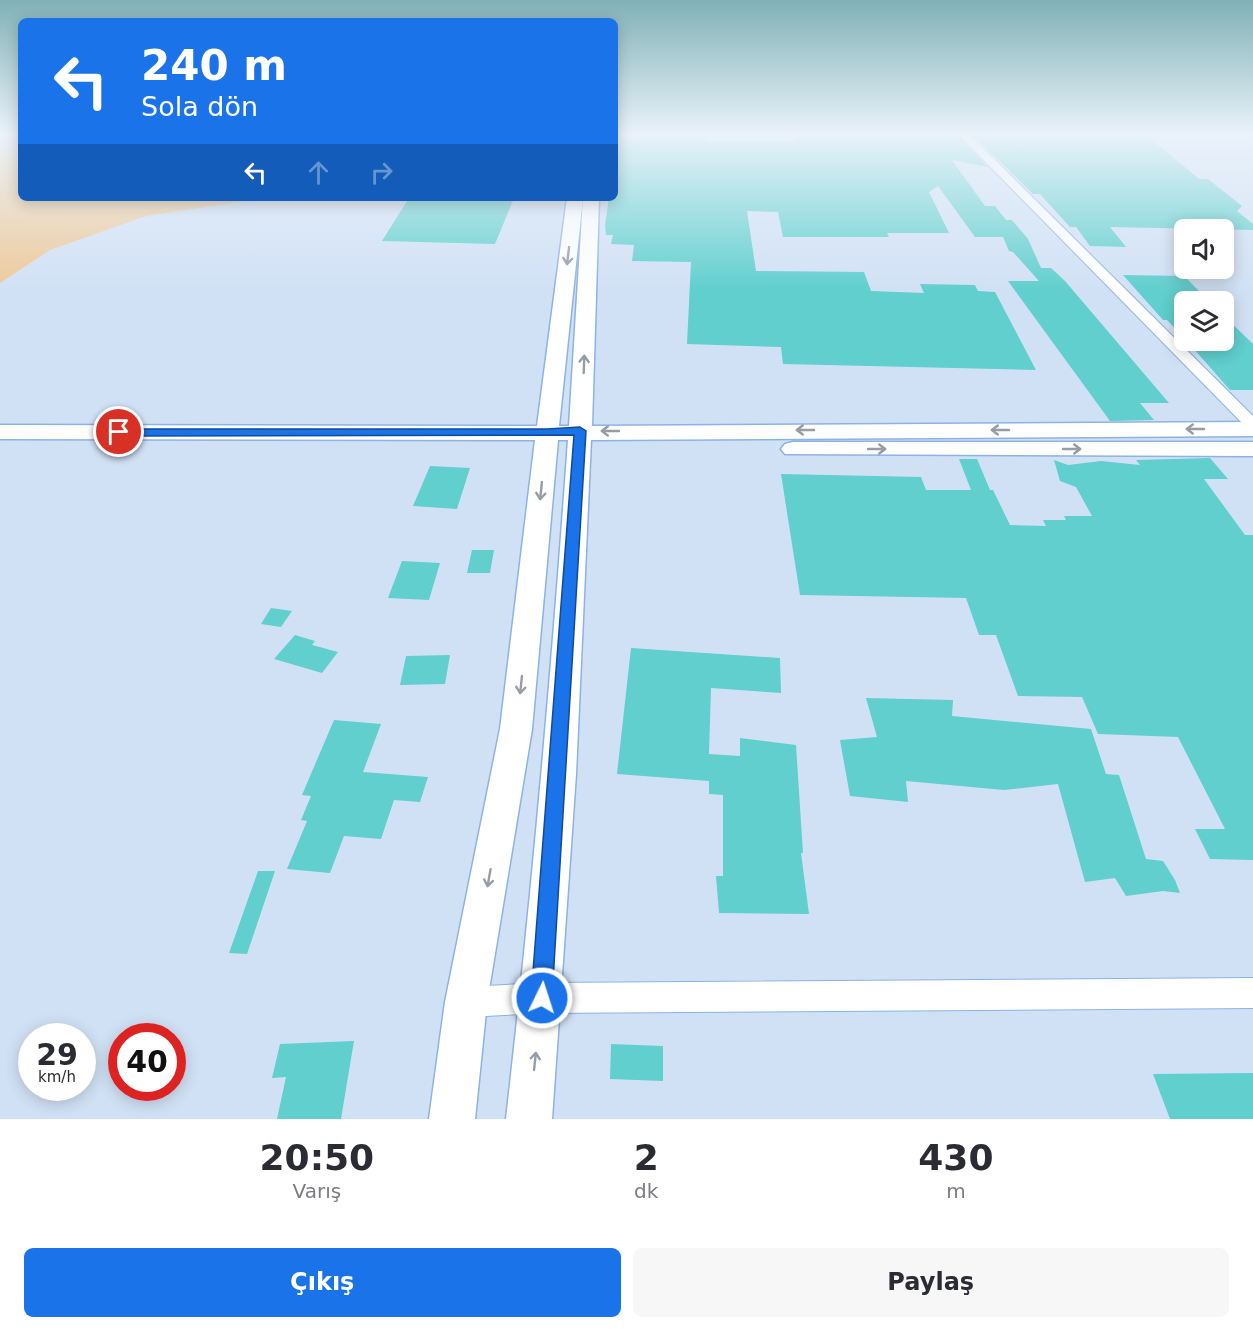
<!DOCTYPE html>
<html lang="tr">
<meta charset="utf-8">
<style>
:root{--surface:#fff;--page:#f7f7f7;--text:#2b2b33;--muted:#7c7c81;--accent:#1a73e8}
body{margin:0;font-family:"DejaVu Sans",sans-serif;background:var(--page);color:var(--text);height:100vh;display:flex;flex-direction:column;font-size:22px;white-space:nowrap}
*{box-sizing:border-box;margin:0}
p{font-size:20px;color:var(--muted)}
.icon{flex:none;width:33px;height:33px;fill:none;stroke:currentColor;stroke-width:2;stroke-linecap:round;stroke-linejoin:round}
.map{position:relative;height:1119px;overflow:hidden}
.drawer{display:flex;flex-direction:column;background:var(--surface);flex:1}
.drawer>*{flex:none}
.top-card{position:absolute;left:18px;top:18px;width:600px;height:183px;border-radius:9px;box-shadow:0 3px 15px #0003;background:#1a73e8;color:#fff;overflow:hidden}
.tools{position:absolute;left:1174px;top:219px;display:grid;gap:12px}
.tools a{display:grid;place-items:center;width:60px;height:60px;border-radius:9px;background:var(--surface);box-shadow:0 3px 15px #0003;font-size:30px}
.speed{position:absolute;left:18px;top:1023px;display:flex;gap:12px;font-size:30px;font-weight:700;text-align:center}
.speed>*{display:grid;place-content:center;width:78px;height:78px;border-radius:50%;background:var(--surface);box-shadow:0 3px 15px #0003;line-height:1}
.speed small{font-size:15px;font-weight:400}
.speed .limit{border:9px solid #d22;background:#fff;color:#111}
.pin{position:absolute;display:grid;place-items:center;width:51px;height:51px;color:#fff;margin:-26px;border:3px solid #fff;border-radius:50%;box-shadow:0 2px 6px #0007}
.me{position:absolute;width:66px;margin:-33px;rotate:4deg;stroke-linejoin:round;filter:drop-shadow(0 0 4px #0008)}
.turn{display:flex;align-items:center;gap:21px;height:126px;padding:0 24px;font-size:27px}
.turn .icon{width:78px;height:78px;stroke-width:2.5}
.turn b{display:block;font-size:42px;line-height:51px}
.lanes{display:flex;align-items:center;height:57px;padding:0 24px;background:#0003;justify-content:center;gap:30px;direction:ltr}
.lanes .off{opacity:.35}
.eta{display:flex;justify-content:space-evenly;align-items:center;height:102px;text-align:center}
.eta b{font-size:36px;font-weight:700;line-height:42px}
.cta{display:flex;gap:12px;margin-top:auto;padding:12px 24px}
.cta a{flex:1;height:69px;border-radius:9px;background:var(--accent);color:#fff;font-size:24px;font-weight:700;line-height:69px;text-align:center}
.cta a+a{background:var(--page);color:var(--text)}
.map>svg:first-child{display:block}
.green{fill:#eec999}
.building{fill:#60cfcd}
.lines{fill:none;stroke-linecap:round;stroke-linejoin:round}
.street-casing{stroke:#8cb3e4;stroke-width:2}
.secondary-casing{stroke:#8cb3e4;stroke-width:3}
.street{fill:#fff;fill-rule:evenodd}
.secondary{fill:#fff;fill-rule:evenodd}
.oneway{stroke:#969da5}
.route{fill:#1a73e8;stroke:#114b97;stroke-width:1.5}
</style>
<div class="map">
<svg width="1253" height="1119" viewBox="0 0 1253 1119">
<rect width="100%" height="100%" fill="#d1e1f5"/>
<path class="green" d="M0 134H21V198H266L146 216 50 250 0 283Z"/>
<path class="building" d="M674 134H696V139H706V142H794L798 134H956L988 167 952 160 985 206H995L1006 220H1012L1028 239 1041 268H1051L1065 281 1169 403H1140L1154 420 1110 421 1008 281H1039L1013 252 1009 251 1003 237H975L938 186 929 192 949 233H887L889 237H783L778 212 747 211 756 271 864 272 871 291 924 293 920 284 975 285 978 291 995 292 1036 370 783 364 781 347 687 344 691 262 632 261 634 245 611 244 613 235H606L605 225 609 198H615V160L619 138 674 139Z
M972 134H1145L1199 179H1208L1242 206 1237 211 1253 224V230L1110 227 1126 247 1090 246 1076 227H1070L1040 194H1033Z
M409 198H514L495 244 382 241Z
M1123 275 1184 276 1210 302H1185V339L1167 320H1163Z
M1224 316 1253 344V390H1230L1186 340H1224Z
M1210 458 1228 479H1204L1245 535H1253V860L1210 859 1195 829H1225L1178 737 1098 734 1082 697 1018 696 996 635H979L966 598 800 595 781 474 921 477 926 490H971L959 459H977L990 490H993L1010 525 1046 526 1043 520H1066L1064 516H1092L1076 487 1060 481 1054 460 1068 465 1101 461 1140 465 1136 460Z
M430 466 470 468 457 509 413 506Z
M472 550H494L490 573H467Z
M402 561 440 563 429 600 388 598Z
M271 608 292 611 281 627 261 624Z
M295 635 315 641 312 645 338 652 322 673 274 659Z
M631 648 780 658 781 693 711 688 709 754 740 756V738L796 745 803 853H801L809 914 719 913 716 876H723V795L709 794V781L617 774Z
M450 655 445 684 400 685 406 656Z
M866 698 953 700 952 716 1091 729 1106 774 1119 775 1146 859 1163 861 1175 880 1180 893 1163 891 1126 896 1115 878 1085 882 1058 784 1004 790 906 781 908 802 850 796 840 740 877 737Z
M334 720 381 724 363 772 428 777 420 802 394 800 381 839 344 836 330 873 287 869 307 821 301 820 311 796 302 795Z
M258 871H275L247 954 229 953Z
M354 1041 341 1119H277L286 1077 272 1078 280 1044Z
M611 1044 663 1046V1081L610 1079Z
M1253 1073V1119H1170L1153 1074Z"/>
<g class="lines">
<g class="street-casing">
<path id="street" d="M958 134H969L1253 416V430L1247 428Z
M1253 978V1008L542 1013 466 1017 455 1012 451 1002 455 992 466 987 542 983Z"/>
</g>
<g class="secondary-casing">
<path id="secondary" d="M567 198H583L559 426H569L583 198H599L592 426 1253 422V436L591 440 576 774 552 1119H506C532 893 552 667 568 440H558L532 729 487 1002 475 1119H429L445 1002 500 729 535 440 0 439V425L537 426Z
M793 442H1253V456L785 454 781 449 785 444Z"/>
</g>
<use href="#street" class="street"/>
<use href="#secondary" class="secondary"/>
</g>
<defs><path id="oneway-shaft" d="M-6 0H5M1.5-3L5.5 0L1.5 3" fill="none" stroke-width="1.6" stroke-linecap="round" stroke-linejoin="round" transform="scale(1.5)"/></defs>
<g class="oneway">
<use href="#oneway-shaft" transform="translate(568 256) rotate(97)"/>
<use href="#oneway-shaft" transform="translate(584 364) rotate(-88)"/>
<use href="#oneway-shaft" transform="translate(1195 429) rotate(180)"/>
<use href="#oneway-shaft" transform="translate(805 430) rotate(180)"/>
<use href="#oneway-shaft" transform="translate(1000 430) rotate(180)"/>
<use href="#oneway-shaft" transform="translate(610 431) rotate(180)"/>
<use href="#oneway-shaft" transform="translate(877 449)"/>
<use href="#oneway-shaft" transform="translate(1072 449)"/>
<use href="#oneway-shaft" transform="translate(541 491) rotate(96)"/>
<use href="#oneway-shaft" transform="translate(521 685) rotate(96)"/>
<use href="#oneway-shaft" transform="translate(489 878) rotate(100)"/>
<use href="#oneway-shaft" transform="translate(535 1061) rotate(-84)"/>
</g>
<linearGradient id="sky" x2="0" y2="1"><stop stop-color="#80b1b6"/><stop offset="0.46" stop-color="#eaf2fa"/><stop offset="1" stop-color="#eaf2fa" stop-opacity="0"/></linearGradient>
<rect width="1253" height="291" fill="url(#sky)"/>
<path class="route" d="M580 427 586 431 552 998 549 1005 542 1008 534 1005 531 998 574 435 119 436 113 432 119 429H547Z"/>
</svg>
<div class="tools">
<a><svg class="icon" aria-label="sound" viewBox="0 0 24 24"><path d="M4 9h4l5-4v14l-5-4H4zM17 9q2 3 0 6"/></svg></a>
<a><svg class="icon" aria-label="layers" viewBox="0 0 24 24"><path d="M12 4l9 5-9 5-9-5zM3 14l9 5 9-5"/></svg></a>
</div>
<div class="speed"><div>29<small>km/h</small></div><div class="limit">40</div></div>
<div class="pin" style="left:119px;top:432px;background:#d93025"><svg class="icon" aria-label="arrive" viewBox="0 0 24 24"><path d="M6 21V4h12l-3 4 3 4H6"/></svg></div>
<svg class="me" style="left:542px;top:998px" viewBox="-20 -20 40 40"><circle r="17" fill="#1a73e8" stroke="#fff" stroke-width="3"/><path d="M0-11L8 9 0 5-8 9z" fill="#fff"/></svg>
<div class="top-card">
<div class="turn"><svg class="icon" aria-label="left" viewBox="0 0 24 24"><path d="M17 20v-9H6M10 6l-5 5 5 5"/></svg><div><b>240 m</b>Sola dön</div></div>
<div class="lanes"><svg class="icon" aria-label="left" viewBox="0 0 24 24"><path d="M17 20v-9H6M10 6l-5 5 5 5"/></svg><svg class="icon off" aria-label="ahead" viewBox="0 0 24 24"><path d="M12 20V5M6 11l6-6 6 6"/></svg><svg class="icon off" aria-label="right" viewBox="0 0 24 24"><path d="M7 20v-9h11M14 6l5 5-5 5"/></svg></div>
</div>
</div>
<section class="drawer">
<div class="eta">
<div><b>20:50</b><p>Varış</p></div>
<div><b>2</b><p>dk</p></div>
<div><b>430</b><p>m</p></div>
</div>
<div class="cta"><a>Çıkış</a><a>Paylaş</a></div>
</section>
